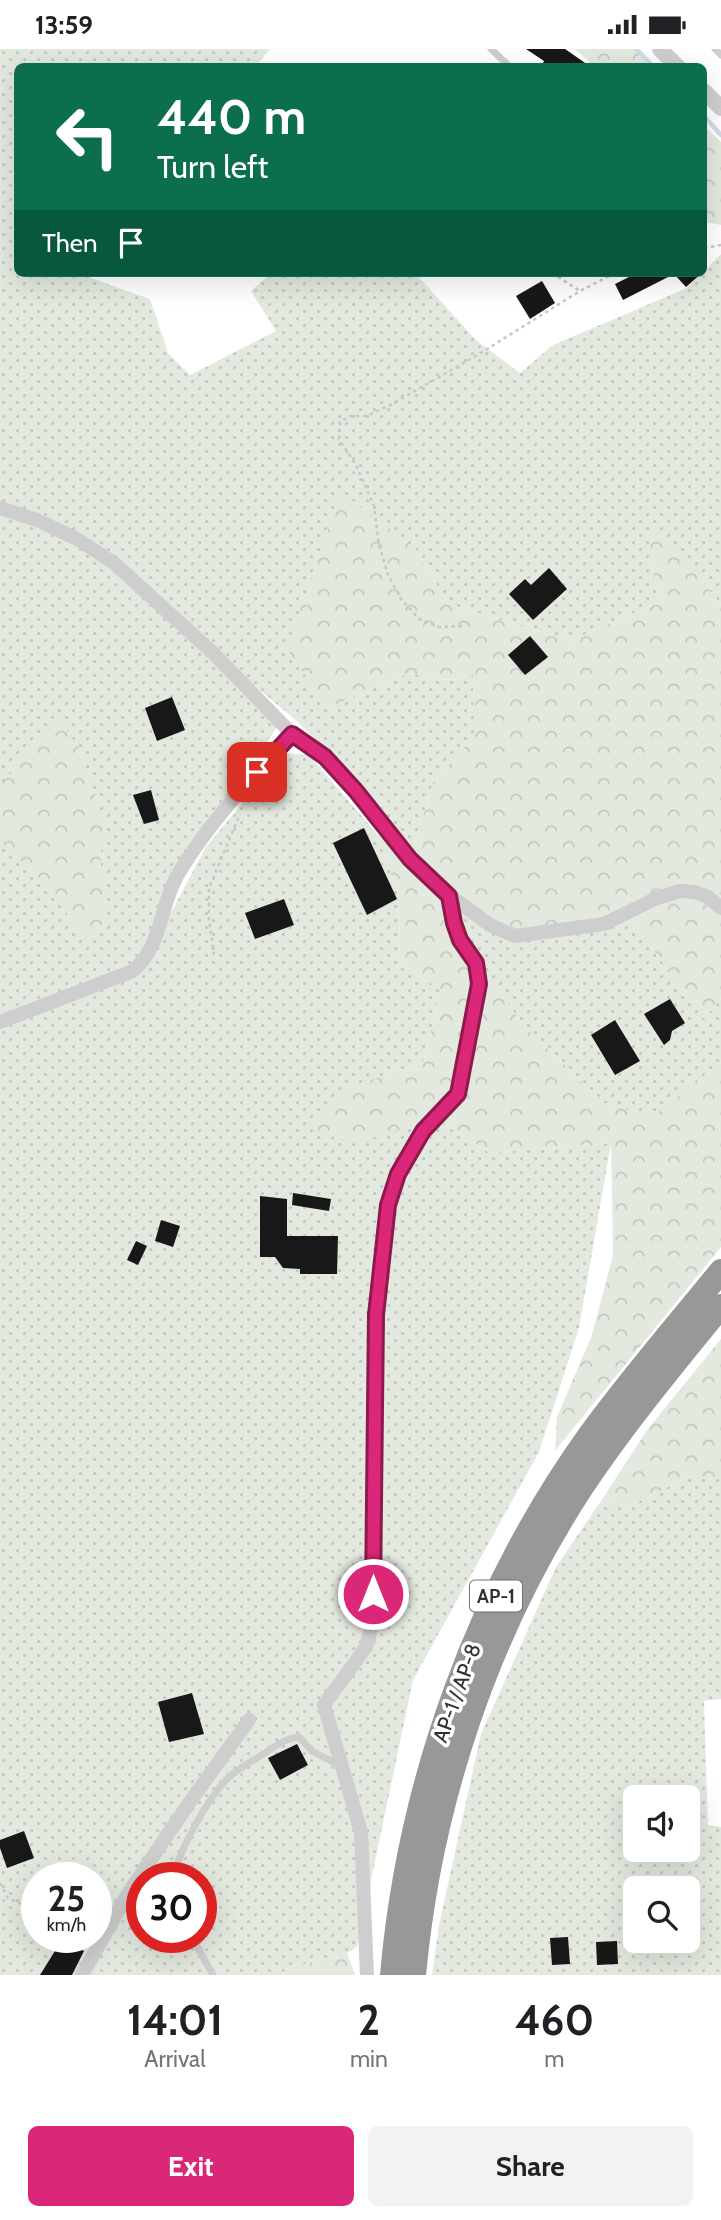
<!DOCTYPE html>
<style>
:root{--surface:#fff;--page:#f2f2f2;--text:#202124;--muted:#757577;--accent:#db2777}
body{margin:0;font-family:Cabin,sans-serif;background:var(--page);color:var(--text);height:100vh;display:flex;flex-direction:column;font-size:26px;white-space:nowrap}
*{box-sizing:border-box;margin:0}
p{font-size:23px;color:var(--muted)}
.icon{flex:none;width:38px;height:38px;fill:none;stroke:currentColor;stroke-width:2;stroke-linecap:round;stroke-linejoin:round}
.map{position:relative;height:1926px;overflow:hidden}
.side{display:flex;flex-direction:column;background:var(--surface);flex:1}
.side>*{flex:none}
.guide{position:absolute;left:14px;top:14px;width:693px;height:214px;border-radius:10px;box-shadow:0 7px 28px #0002;background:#0b6e4f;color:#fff;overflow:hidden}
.buttons{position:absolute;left:623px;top:1736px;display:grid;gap:14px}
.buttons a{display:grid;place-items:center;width:77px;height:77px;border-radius:10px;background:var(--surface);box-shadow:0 7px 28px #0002;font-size:35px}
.speed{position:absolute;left:21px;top:1813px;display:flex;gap:14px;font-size:35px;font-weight:700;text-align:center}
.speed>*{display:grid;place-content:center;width:91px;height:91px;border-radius:50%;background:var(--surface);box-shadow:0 7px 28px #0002;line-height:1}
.speed small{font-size:18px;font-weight:400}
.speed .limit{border:10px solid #d22;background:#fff;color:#111}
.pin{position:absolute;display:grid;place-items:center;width:60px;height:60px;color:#fff;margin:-30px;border-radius:14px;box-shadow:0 4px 10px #0006}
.me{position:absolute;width:77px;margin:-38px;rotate:0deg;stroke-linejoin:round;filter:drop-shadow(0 0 5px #0008)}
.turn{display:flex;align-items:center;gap:24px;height:147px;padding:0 28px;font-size:32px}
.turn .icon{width:91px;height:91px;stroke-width:2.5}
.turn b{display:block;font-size:49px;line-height:60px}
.then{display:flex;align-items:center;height:66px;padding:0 28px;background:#0003;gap:14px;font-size:26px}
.eta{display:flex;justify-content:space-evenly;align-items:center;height:119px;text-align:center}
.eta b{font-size:42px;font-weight:700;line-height:49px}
.primary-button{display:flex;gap:14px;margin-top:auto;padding:14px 28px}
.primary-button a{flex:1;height:80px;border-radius:10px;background:var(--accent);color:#fff;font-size:28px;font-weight:700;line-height:80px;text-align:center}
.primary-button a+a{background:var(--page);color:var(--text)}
.status{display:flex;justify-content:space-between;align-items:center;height:49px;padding:0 35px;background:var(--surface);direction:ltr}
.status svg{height:19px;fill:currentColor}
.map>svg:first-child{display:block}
.grass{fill:url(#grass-dots);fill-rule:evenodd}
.forest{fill:url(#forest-crowns)}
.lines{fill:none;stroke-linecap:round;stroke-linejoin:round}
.stream{stroke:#d1dce9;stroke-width:4.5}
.building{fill:#181818}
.path{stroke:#c8c8c8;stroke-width:2.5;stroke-dasharray:3.5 3.5;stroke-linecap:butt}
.service{stroke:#cecece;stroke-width:7}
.minor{stroke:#cecece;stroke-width:14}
.tertiary{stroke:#cecece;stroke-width:16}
.motorway{stroke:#989898;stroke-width:24}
.route-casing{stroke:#8e194d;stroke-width:18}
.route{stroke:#db2777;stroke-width:12}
.labels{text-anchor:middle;stroke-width:7;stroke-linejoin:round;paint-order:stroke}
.shield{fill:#fff;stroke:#6f6f6f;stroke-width:2}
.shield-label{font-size:19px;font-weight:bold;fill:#313131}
.street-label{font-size:21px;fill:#313131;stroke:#fff}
</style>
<div class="status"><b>13:59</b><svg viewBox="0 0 49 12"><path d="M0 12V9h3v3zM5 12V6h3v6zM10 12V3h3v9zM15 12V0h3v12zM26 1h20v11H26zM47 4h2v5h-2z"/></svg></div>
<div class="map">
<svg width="721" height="1926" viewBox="0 0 721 1926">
<defs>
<pattern id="grass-dots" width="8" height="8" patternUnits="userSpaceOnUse" patternTransform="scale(1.75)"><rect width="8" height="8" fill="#e3e9df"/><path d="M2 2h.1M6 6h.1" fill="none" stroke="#c3c8c0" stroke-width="1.8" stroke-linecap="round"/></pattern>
<pattern id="forest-crowns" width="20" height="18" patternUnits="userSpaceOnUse" patternTransform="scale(1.75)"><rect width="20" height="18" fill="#e3e9df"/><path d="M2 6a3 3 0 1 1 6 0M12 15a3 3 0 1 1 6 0" fill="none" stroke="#c3c8c0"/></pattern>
</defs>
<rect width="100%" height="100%" fill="#fff"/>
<path class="grass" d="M0 0H270L256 17 18 18V224H91L88 228 150 250 168 304 190 326 276 282 251 242 271 224H415L476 291 520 324 553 296 687 239 721 205V555L656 477 648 503 660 553 570 592 448 555 415 499 328 659 409 624 448 631 473 626 475 687 433 734 410 810 383 761 298 673 190 583 278 677 199 788 148 907 206 798 284 704 309 706 377 785 400 850 399 913 441 941 423 1013 344 1041 437 1070 490 1104 611 1094 579 1279 539 1403 413 1631 357 1898 347 1904 286 1920 282 1926H0ZM37 1829H96V1888H37ZM142 1829H201V1888H142Z
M451 851 623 860 704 969 721 950V1013L653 1069 604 1054 524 977 458 887Z
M689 1428H721V1650L704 1652 708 1776 721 1778V1926H432L439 1876 481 1685 556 1518 601 1452 628 1457ZM635 1748H688V1801H635ZM635 1839H688V1892H635Z"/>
<path class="forest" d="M574 0H638L655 17H590L589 12Z
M704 77 721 93V176L704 173Z
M341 443 415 499 448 555 570 592 660 553 648 503 656 476 721 555V950L704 970 623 860 530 886 452 852 459 888 524 977 604 1054 653 1068 721 1013V1198L555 1402 557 1368 592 1286 613 1206 611 1094 490 1104 437 1070 351 1095 311 1079 343 1041 423 1013 441 941 399 913 400 850 377 785 410 810 433 734 474 687 473 626 448 631 409 624 328 659 287 600Z
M56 666 81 702 107 782 100 807 107 865 91 897 40 829 0 792V738Z
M721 1290V1428H689L628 1457 601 1452 647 1381Z
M347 1904 355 1926H282L286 1920Z"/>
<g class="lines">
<path class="stream" d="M636 0 654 18
M704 67 721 86"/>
</g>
<path class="building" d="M526 0H565L591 18H541L544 12Z
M637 224H702L686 238 674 225 623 251 615 235Z
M542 232 555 254 530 270 516 247Z
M549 519 567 540 533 571 509 545 525 530 531 536Z
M530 587 548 608 525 626 508 606Z
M172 648 185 681 157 692 145 659Z
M151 741 159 771 144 775 133 746Z
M364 779 397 850 367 866 333 794Z
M284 850 294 876 255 890 245 864Z
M670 950 685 974 672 982 670 991 664 996 644 965Z
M615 971 640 1012 615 1026 591 986Z
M293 1144 331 1150 329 1162 292 1156Z
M260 1147 287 1150V1187H338L337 1225H300V1220L283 1219 275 1208H260Z
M161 1171 180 1177 173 1198 155 1192Z
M136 1192 147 1197 138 1216 127 1211Z
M192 1644 204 1685 169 1693 158 1653Z
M297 1695 308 1716 280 1731 268 1709Z
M24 1782 34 1809 7 1819 0 1799V1791Z
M568 1888 570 1915 552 1916 550 1889Z
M63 1889 84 1902 72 1926H40Z
M617 1892 618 1915 597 1916 596 1893Z"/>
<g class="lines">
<path class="path" d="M704 199 721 196
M552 224 580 242
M462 577 439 578 419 570 401 550 388 526 379 496 374 457 356 416 339 390 340 373 350 367H367L394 354 479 305 580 242 615 224
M214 906 209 871V839L240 765
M0 1834 8 1849 37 1862"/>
<path class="service" d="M491 0 510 18
M715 0 721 6
M172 1829C182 1798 206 1751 228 1729 238 1719 253 1712 265 1704 276 1697 285 1689 299 1688L312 1702 339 1716
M192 1888 213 1926"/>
<path class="minor" d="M0 459 37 471 77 490 114 514 212 603 292 685 325 708 356 742 410 810 438 838 490 876 515 887 604 875 657 849 680 842 695 843 708 848 721 859
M0 973 133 922C163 896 160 853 180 822 211 771 252 728 292 685
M82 1926 127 1846 187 1757 249 1671
M367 1926 361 1783 324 1656 366 1598 373 1573 376 1266 388 1156 398 1125 423 1082 458 1045 479 935 476 914 460 891 450 863 449 847"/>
<path class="tertiary" d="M660 0 678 18
M704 42 721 59"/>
<path class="motorway" d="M392 1926C409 1733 478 1541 591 1384 632 1328 677 1276 721 1222
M414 1926C430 1754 487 1583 582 1438 624 1375 673 1316 721 1257"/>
</g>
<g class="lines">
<g class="route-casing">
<path id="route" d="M257 723 292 685 325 708 356 742 410 810 449 847 454 874 460 891 476 914 479 935 458 1045 423 1082 398 1125 388 1156 376 1266 373 1545"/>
</g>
<use href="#route" class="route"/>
</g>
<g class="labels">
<rect class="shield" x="470" y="1531.5" width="52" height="31" rx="5"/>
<g class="shield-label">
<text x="496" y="1554">AP-1</text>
</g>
<g class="street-label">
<text transform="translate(457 1644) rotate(-70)" y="7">AP-1 / AP-8</text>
</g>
</g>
</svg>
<div class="buttons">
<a><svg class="icon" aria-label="sound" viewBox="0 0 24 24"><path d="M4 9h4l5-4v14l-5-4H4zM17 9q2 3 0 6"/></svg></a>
<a><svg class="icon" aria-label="search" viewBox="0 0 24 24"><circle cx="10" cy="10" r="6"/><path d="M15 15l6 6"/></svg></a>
</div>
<div class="speed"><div>25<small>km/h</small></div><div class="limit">30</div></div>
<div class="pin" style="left:257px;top:723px;background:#d93025"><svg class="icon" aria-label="arrive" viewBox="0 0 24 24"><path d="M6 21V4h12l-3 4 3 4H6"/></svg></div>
<svg class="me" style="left:373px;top:1545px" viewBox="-20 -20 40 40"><circle r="17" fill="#db2777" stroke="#fff" stroke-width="3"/><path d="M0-11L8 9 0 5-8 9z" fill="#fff"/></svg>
<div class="guide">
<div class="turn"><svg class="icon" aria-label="left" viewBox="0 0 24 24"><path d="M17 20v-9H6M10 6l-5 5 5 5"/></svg><div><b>440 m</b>Turn left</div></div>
<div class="then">Then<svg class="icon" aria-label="arrive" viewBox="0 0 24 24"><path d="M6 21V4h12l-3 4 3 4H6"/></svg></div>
</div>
</div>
<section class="side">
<div class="eta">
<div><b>14:01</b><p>Arrival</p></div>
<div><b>2</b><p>min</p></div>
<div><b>460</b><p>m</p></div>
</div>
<div class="primary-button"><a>Exit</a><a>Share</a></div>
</section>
